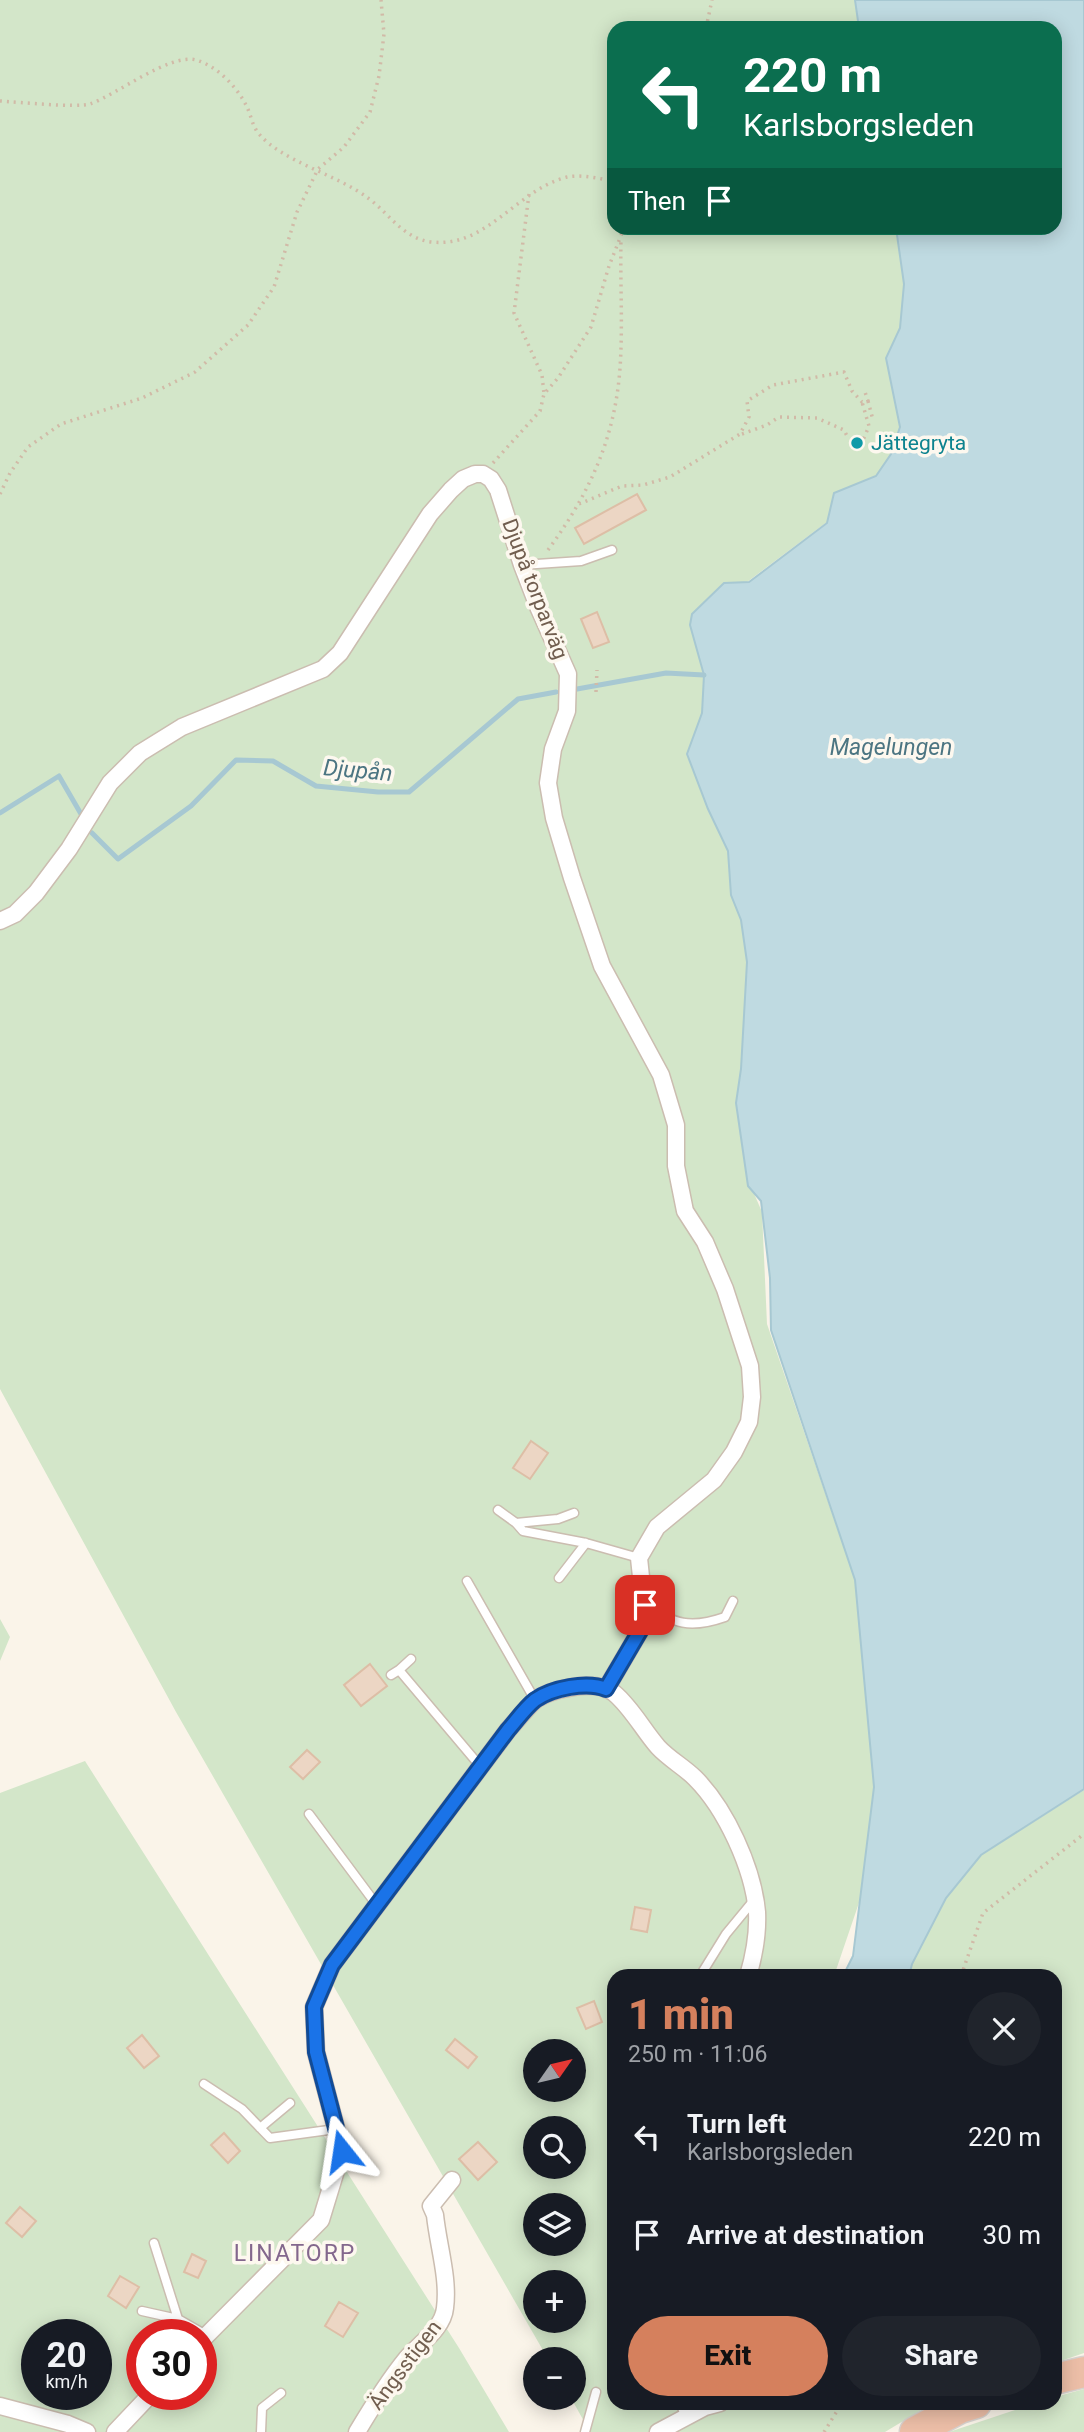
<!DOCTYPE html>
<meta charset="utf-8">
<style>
:root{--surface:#171b24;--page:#20242c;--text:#f1f3f6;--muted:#9ea1a6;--accent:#d5805d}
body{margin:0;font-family:Roboto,sans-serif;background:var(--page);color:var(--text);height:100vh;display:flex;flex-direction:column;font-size:26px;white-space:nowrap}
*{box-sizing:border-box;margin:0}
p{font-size:23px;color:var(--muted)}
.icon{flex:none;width:38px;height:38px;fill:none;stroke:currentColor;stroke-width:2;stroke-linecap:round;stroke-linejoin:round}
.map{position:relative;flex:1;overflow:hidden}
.drawer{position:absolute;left:607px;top:1969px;width:455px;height:441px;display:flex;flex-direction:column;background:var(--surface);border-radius:21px;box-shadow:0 4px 18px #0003}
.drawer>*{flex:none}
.banner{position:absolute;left:607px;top:21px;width:455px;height:214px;border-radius:21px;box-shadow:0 4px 18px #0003;background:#0b6e4f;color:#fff;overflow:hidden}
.needle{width:46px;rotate:56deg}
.controls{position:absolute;left:523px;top:2039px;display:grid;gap:14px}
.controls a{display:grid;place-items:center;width:63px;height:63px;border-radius:50%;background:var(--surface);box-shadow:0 4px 18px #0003;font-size:35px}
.speed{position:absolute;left:21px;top:2319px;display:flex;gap:14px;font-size:35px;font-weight:700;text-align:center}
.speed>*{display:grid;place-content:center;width:91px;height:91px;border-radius:50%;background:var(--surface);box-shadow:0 4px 18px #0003;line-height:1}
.speed small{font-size:18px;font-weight:400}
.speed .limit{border:10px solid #d22;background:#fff;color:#111}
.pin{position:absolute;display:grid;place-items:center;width:60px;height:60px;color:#fff;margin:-30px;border-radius:14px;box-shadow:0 4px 10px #0006}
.me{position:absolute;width:77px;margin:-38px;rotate:345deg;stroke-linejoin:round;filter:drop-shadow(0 0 5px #0008)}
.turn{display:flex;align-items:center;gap:24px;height:147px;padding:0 21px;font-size:32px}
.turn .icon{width:91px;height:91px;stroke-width:2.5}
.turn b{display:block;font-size:49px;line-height:60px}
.then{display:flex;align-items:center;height:66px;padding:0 21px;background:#0003;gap:14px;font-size:26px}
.round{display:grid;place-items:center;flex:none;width:74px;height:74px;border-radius:37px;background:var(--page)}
.summary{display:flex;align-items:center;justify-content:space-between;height:119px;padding:0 21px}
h1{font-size:42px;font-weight:800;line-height:52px;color:var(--accent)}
.cta{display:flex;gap:14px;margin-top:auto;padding:14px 21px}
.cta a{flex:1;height:80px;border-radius:42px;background:var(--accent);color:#111;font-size:28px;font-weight:800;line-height:80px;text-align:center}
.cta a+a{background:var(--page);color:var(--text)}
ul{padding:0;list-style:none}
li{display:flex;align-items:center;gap:21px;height:98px;padding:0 21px}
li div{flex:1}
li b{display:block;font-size:26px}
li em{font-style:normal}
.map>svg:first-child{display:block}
.green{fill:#d3e6c9;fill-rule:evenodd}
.water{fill:#bfdae1;stroke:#a7c8d2;stroke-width:2}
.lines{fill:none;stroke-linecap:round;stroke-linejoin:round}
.stream{stroke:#a7c8d2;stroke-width:5}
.building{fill:#ecd6c4;stroke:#ddbea6;stroke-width:2}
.lane-casing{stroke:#cbbdb0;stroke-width:11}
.street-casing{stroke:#cbbdb0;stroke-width:19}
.highway-casing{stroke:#d7d2ce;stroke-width:33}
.path{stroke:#d1baa7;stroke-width:3.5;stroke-dasharray:2 5;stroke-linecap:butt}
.lane{stroke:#fff;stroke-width:8}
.street{stroke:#fff;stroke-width:16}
.highway{stroke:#ecbea7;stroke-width:30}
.route-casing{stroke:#114b97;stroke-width:18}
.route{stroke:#1a73e8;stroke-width:12}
.culture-dot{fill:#0f9aa8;stroke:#fdf8ef;stroke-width:2.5}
.labels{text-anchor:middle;stroke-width:7;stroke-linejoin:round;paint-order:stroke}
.culture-label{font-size:21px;fill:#0d838f;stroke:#fdf8ef;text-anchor:start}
.street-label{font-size:21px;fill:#715e4f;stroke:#fdf8ef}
.water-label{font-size:23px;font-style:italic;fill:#4c7582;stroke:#fdf8ef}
.neighbourhood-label{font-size:23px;letter-spacing:2px;fill:#83678d;stroke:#fdf8ef}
</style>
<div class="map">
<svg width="1084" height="2432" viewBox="0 0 1084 2432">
<rect width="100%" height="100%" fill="#faf4e9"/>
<path class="green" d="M0 0H855L857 2 859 28H614V228H896L904 284 900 328 886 358 900 427 891 454 876 476 834 493 827 522 690 625 704 675 702 713 687 755 708 809 728 851 731 895 741 920 747 962 741 1069 746 1175 762 1212 767 1324 855 1580 874 1787 863 1891 834 1976H614V2403H933L885 2432H590L571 2398H574V2359H548L176 1712 0 1389ZM536 2051H574V2090H536ZM536 2128H574V2166H536ZM536 2205H574V2244H536ZM536 2282H574V2320H536Z
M0 1619 10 1637 0 1661Z
M85 1761 459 2348 509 2432H0V1793ZM37 2334H96V2394H37ZM142 2334H201V2394H142Z
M1084 1790V2353L1055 2363V1976H909L912 1964 946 1898 981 1855Z
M1084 2389V2432H949L1036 2403H1055V2397Z"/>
<path class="water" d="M855 0H1084V1789L981 1855 946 1898 912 1964 909 1976H843L853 1956 874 1787 855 1580 771 1330 770 1278 761 1201 748 1186 736 1103 741 1069 747 962 741 920 731 895 728 851 708 809 687 754 702 713 704 675 690 625 692 614 724 583 749 582 827 523 834 493 876 476 891 454 900 427 886 358 900 328 904 284 896 228H1055V28H859Z"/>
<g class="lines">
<path class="stream" d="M577 689 666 673 704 675
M0 813 59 776 81 814
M92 833 118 859 191 806 236 760 273 761 316 786 378 792H409L518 699 556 692"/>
</g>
<path class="building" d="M637 494 646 510 584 544 575 528Z
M597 612 609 642 593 648 581 619Z
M531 1441 548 1453 530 1479 513 1468Z
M370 1664 387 1686 361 1706 344 1685Z
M307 1750 320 1762 303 1779 290 1767Z
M635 1907 651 1910 647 1932 631 1929Z
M594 2001 602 2022 586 2029 577 2008Z
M142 2035 159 2056 144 2068 127 2048Z
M455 2039 477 2057 468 2068 446 2050Z
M224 2133 240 2151 228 2163 211 2145Z
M478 2142 497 2162 478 2180 459 2159Z
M20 2207 36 2221 22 2237 6 2223Z
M192 2254 206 2261 198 2278 184 2272Z
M120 2276 139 2287 126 2308 108 2296Z
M339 2302 358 2313 343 2337 325 2326Z"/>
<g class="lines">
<g class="lane-casing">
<path id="lane" d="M522 565 581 561 612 550
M498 1510 516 1523 523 1531 586 1543 639 1558
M516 1523 558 1519 574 1513
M559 1578 586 1543
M467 1581 535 1700
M644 1605C676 1623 688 1630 725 1617L733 1601
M399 1670 411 1659
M391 1675 399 1670 480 1766
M309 1814 376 1904
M700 1976 726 1934 754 1900
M204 2084 242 2109 270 2138 336 2129
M260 2128 290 2103
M154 2243 178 2319
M142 2311 178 2319 206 2335
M680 2403 686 2417
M261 2432 262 2408 281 2393
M585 2432 596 2392"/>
</g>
<g class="street-casing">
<path id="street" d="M0 921 15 914 36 893 69 849 110 783 140 753 182 727 323 669 340 653 430 514 451 490 463 479 475 474H483L491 479 498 490 522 565 539 609 568 674 567 711 553 749 548 783 554 818 572 878 602 966 661 1075 676 1125V1166L685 1211 705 1242 725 1289 750 1366 752 1397 749 1422 734 1452 714 1480 657 1527 639 1558 644 1605 640 1631 606 1689
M201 2341 321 2220 342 2151 316 2052 314 2007 332 1965 508 1730C516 1721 524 1711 533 1702 549 1688 596 1679 614 1693 632 1708 643 1730 658 1747 669 1759 684 1767 695 1778 726 1809 753 1868 757 1912 758 1933 754 1956 748 1976
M0 2406 68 2424 87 2432
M115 2432 151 2394
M357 2432C372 2407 388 2381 406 2359 419 2344 443 2329 445 2308 449 2278 438 2245 435 2215L431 2206 452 2180
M658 2432 705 2407 720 2403"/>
</g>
<g class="highway-casing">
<path id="highway" d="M1055 2379 1084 2372
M915 2432 960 2408 976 2403"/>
</g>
<path class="path" d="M706 28 712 0
M0 101C17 102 77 108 90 104 116 95 170 53 196 60 217 66 236 86 246 105 251 114 252 126 259 134 283 162 336 174 368 198 389 213 403 239 432 242 487 248 516 190 567 177 582 174 600 179 614 181
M529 194 514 313 542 375 544 394
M868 401 873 420
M742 434 767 425 779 417 817 418 844 430 847 436
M861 445 869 426 862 402
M493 463 540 411 544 394 558 378 591 327 609 266 624 228
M0 494 10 473 28 447 61 424 142 398 195 372 248 325 274 287 297 212 318 169 344 147 370 112 379 76 384 34 381 0
M579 504 622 486 643 485 670 477 740 434 749 417 747 401 773 385 844 372 852 391 862 402 868 401 864 389
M548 550C589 494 615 439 620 368 623 326 620 281 621 239
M596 692 597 670
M961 1976 983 1913 1084 1834
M824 2432 842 2403"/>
<use href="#lane" class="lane"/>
<use href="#street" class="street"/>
<use href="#highway" class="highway"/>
</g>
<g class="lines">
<g class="route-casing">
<path id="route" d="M342 2151 316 2052 314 2007 332 1965 508 1730C516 1721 525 1708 535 1700 552 1688 587 1681 606 1689L640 1631 645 1605"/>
</g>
<use href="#route" class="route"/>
</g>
<circle class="culture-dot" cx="857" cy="443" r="7"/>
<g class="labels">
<g class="culture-label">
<text x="871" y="450">Jättegryta</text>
</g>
<g class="street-label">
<text transform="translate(535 589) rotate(69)" y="7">Djupå torparväg</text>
<text transform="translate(405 2365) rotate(-53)" y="7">Ängsstigen</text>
</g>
<g class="water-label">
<text x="891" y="755">Magelungen</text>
<text transform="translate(358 770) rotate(5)" y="8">Djupån</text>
</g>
<g class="neighbourhood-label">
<text x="295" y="2261">LINATORP</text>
</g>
</g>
</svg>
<div class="controls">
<a><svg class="needle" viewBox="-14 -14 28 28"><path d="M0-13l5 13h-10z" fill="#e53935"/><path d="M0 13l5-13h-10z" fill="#9ea1a6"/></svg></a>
<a><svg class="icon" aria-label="search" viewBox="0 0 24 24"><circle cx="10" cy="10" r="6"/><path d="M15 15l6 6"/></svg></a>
<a><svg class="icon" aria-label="layers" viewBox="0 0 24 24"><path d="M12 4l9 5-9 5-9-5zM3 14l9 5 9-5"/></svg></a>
<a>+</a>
<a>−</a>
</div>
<div class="speed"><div>20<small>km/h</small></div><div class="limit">30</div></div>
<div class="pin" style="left:645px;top:1605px;background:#d93025"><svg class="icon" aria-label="arrive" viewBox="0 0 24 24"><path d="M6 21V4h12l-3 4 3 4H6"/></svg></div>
<svg class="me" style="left:342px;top:2151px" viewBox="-20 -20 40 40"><path d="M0-17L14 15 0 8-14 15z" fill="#1a73e8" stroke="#fff" stroke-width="4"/></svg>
<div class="banner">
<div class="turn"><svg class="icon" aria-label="left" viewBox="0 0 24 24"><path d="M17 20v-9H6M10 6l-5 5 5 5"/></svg><div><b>220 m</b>Karlsborgsleden</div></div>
<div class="then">Then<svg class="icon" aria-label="arrive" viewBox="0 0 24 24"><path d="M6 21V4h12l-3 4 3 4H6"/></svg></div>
</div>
<section class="drawer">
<div class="summary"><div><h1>1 min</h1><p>250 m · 11:06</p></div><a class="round"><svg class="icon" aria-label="close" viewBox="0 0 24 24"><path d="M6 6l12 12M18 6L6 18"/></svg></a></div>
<ul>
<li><svg class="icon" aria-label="left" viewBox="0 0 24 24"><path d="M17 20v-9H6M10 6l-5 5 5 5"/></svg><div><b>Turn left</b><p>Karlsborgsleden</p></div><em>220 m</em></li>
<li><svg class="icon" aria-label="arrive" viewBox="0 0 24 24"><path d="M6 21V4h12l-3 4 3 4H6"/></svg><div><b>Arrive at destination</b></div><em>30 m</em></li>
</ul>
<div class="cta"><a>Exit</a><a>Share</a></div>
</section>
</div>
